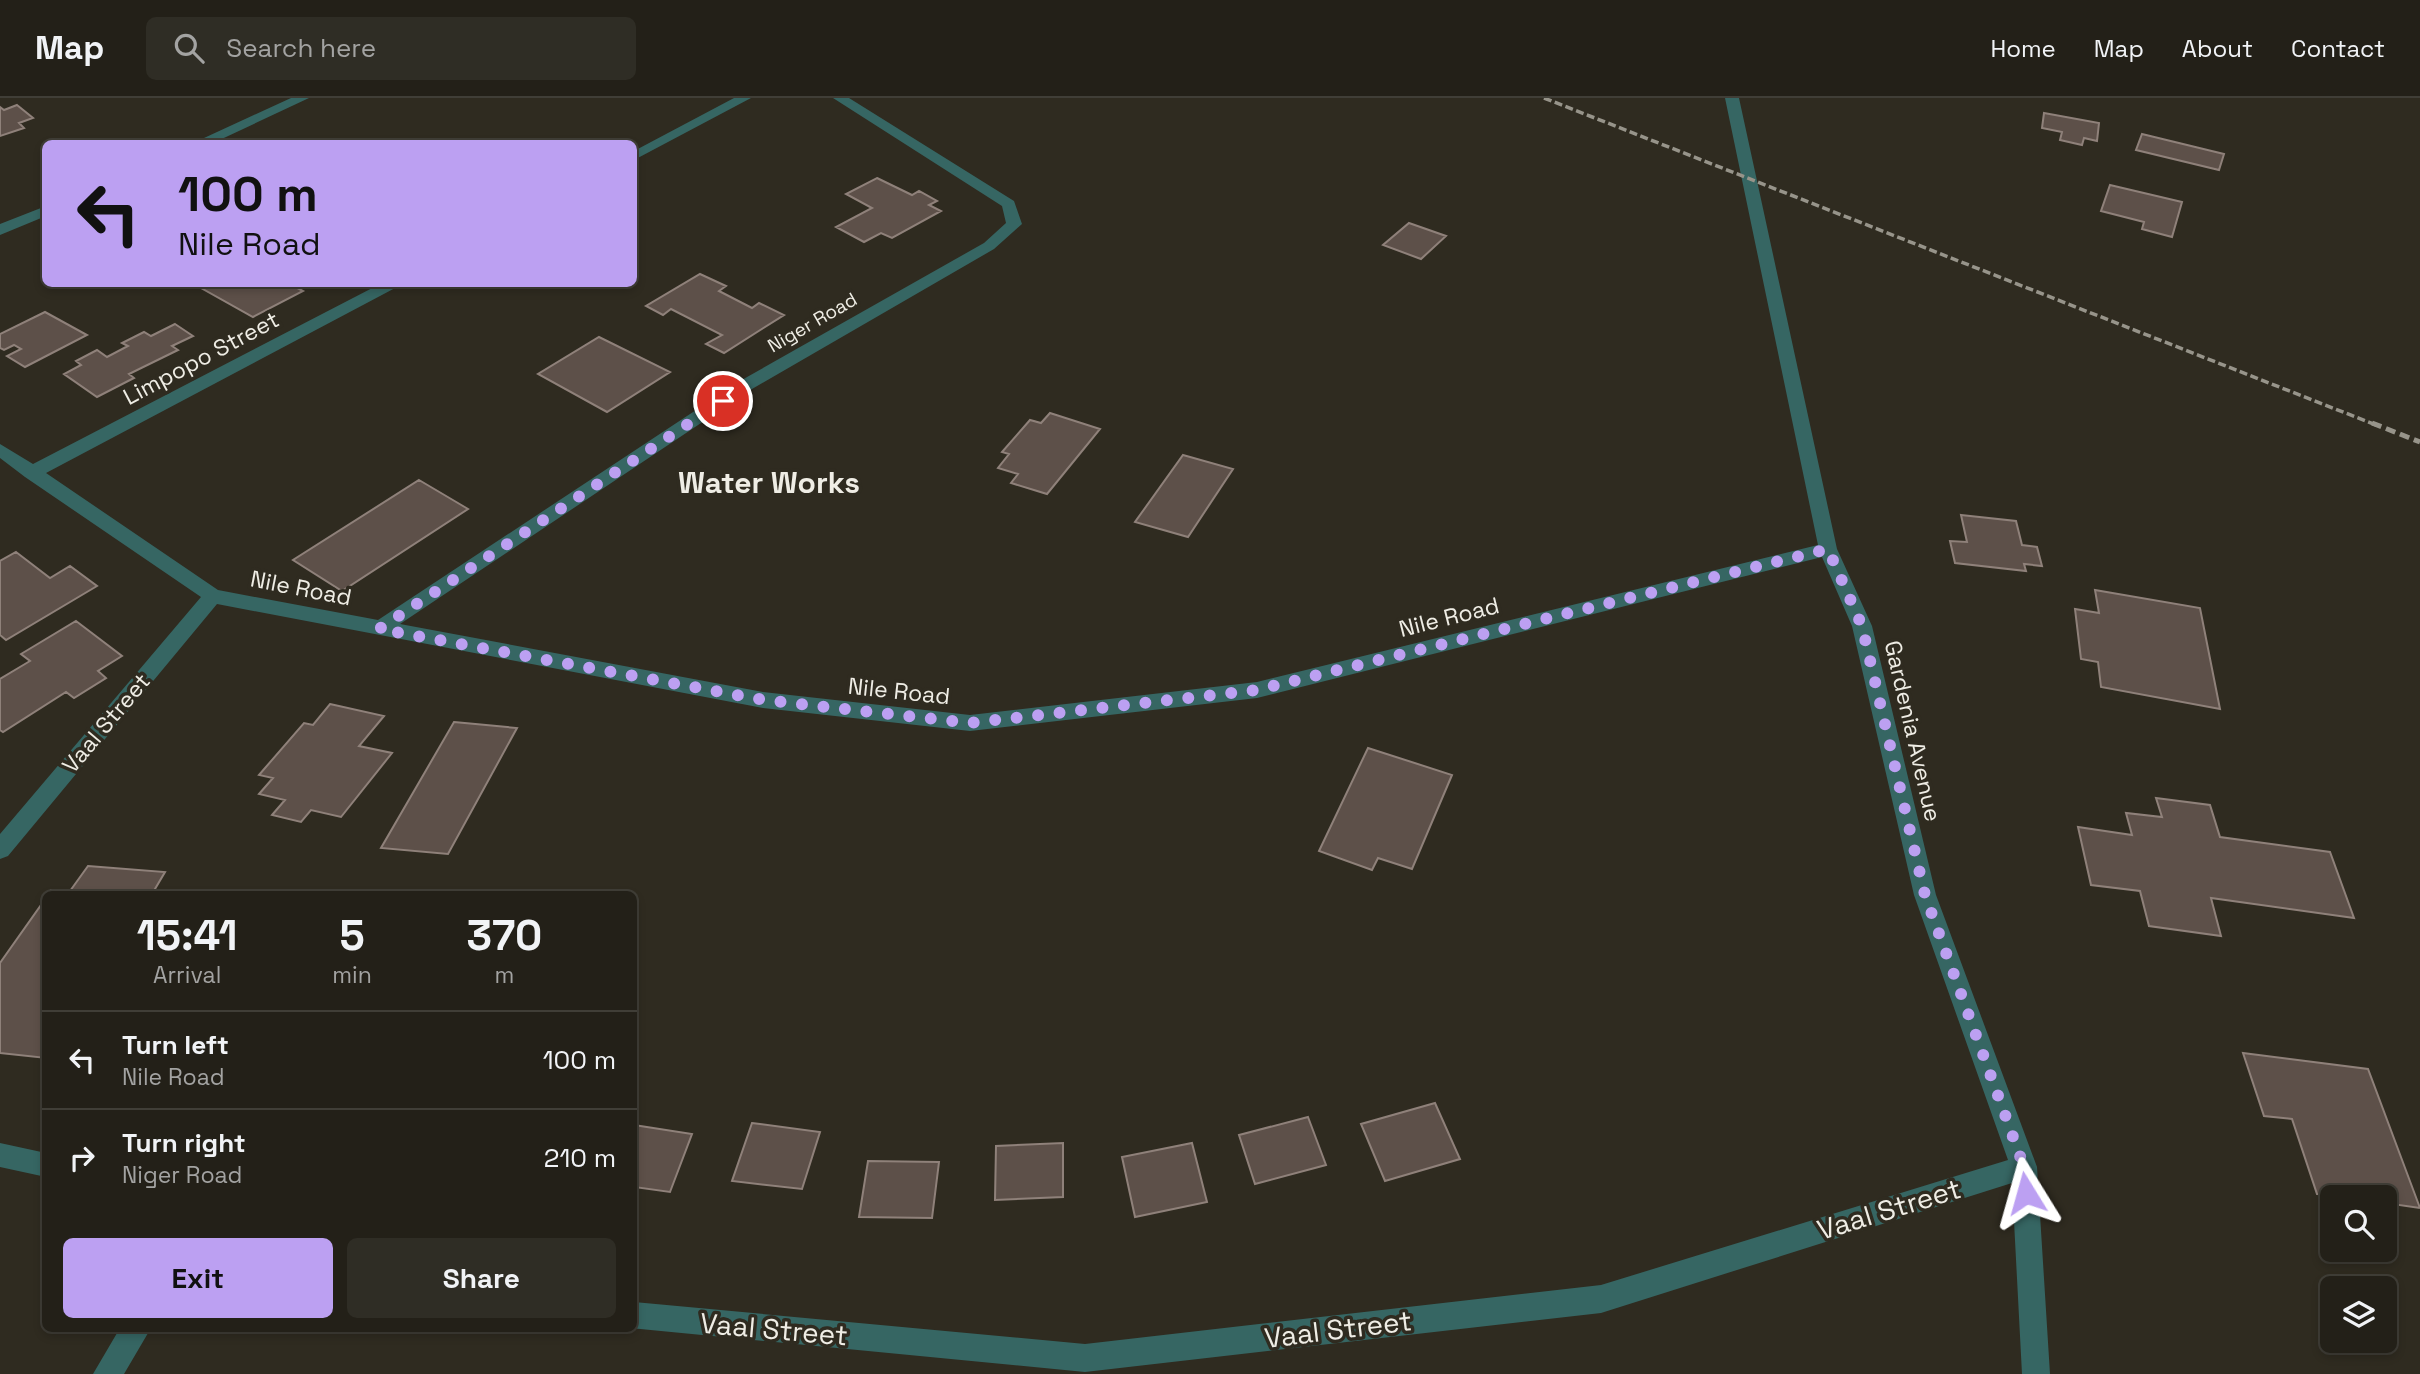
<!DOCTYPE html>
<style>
:root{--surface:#232018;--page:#2f2d25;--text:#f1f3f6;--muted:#a3a3a2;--line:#403e37;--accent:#bca0f2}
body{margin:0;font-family:"Space Grotesk",sans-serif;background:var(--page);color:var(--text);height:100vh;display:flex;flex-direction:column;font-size:26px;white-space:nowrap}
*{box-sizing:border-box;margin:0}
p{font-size:23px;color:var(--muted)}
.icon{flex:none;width:38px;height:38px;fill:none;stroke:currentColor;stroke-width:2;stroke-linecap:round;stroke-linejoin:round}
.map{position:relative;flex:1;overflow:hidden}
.side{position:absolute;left:42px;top:793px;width:595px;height:441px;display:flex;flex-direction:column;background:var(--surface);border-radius:10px;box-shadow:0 4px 10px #0003,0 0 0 2px var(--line)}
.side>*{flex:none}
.banner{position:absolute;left:42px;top:42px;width:595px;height:147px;border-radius:10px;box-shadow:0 4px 10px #0003,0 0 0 2px var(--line);background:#bca0f2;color:#111;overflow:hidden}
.fabs{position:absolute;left:2320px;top:1087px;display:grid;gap:14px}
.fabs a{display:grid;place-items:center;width:77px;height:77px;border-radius:10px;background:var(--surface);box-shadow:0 4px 10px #0003,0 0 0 2px var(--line);font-size:35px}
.pin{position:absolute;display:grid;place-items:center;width:60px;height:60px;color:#fff;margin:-30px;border:4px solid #fff;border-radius:50%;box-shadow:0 2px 7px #0007}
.me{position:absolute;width:77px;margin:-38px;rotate:352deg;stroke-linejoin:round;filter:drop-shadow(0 0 5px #0008)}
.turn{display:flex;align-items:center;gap:24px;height:147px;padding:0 21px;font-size:32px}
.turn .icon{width:91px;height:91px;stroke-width:2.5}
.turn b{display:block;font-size:49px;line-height:60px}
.eta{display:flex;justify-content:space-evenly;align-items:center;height:119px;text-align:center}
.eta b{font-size:42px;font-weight:600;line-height:49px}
.primary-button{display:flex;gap:14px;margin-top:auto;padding:14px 21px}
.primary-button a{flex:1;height:80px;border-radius:10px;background:var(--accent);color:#111;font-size:28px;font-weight:600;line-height:80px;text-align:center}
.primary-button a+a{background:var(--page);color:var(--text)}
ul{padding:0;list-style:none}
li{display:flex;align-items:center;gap:21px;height:98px;padding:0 21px;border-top:2px solid var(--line)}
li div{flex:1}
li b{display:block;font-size:26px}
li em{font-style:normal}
header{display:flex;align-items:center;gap:42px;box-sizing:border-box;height:98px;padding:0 35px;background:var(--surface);border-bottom:2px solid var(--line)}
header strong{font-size:33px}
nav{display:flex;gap:38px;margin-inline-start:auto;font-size:24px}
.search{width:490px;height:63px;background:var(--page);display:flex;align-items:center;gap:18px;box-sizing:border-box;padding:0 24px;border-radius:10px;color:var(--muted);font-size:26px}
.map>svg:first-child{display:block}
.building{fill:#5d5049;stroke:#8f817a;stroke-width:2}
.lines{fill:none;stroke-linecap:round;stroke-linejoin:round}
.minor{fill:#366663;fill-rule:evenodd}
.rail-far1{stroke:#97948a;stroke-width:3.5;stroke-dasharray:8 3.5;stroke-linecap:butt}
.rail{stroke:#97948a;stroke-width:5;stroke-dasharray:10 5;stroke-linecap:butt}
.route{stroke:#bca0f2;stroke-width:12;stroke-dasharray:0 21.6}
.labels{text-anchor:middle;stroke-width:7;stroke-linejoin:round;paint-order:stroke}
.far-street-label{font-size:19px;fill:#efede5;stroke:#2f2b20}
.street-label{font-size:23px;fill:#efede5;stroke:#2f2b20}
.near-street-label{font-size:28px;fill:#efede5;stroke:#2f2b20}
.district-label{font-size:30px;font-weight:bold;fill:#efede5;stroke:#2f2b20}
</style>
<header>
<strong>Map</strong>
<div class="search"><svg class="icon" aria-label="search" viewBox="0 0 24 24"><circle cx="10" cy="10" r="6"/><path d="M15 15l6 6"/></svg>Search here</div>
<nav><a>Home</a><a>Map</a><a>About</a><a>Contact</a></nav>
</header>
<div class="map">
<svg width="2420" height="1276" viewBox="0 0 2420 1276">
<rect width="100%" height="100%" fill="#2f2b20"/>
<path class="building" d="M17 7 33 20 19 25 24 30 0 38V9L4 12Z
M2044 15 2099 25 2097 43 2084 40 2082 47 2060 42 2062 34 2042 30Z
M2142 36 2224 56 2219 72 2136 52Z
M877 80 912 97 919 93 937 103 929 107 941 113 892 140 881 135 864 144 836 129 872 110 846 96Z
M2110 87 2182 104 2172 139 2142 131 2144 124 2101 113Z
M1409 125 1446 138 1421 161 1383 147Z
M700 176 726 188 719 193 752 210 759 205 784 217 724 255 706 246 722 237 671 211 663 217 646 208Z
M194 186H290L303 193 253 219Z
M45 214 87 237 25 269 7 258 21 251 14 247 4 252 0 250V236Z
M175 226 193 238 172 248 178 252 129 276 134 280 97 299 64 276 81 267 76 263 97 252 107 259 128 248 122 245 144 234 151 238Z
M599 239 670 274 607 314 538 276Z
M1050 315 1100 331 1047 396 1011 385 1018 376 998 370 1009 356 1002 354 1030 322 1041 325Z
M1183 357 1233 371 1188 439 1135 424Z
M419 382 468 411 342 493 293 462Z
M1961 417 2016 423 2022 447 2037 449 2042 468 2024 466 2026 473 1955 465 1950 443 1967 444Z
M16 454 50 480 70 468 97 488 6 542 0 537V463Z
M2095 492 2200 510 2220 611 2101 589 2098 564 2081 561 2075 511 2099 515Z
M76 523 122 558 98 573 106 580 74 600 66 594 3 634 0 632V581L30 563 21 556Z
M330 606 384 618 359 648 392 655 341 719 311 712 301 724 272 717 285 702 259 696 273 680 259 677 304 625 313 627Z
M454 624 517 630 448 756 381 750Z
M1368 650 1452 677 1412 771 1378 760 1372 772 1319 753Z
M2156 700 2210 707 2220 739 2330 754 2354 820 2211 800 2221 838 2149 828 2140 793 2091 787 2078 729 2132 737 2126 715 2162 719Z
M88 768 165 774 152 796H48L51 792 70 793Z
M46 800V960L0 955V865Z
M2243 955 2368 971 2420 1110 2385 1105V1099L2317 1096 2292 1021 2264 1018Z
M1435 1005 1460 1061 1385 1083 1361 1026Z
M1308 1019 1326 1067 1255 1086 1239 1037Z
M752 1025 820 1034 802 1091 732 1083Z
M634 1027 692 1036 670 1094 634 1089Z
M1063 1045V1099L995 1102 996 1048Z
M1192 1045 1207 1104 1135 1119 1122 1059Z
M868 1063 939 1064 932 1120 859 1119Z"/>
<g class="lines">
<path class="minor" d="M291 0H309L211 46H191Z
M734 0H751L634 62V53Z
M833 0H849L1014 103 1022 126 994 151 752 291 400 526 763 594 970 617 1257 584 1818 447 1725 0H1739L1837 451 1872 528 1936 797 2037 1069 2050 1276H2022L2012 1085 1601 1215 1085 1274 630 1230H634V1204L1085 1246 1601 1187 2008 1062 1914 797 1852 528 1822 459 1257 600 970 633 763 610 217 506 8 758 0 761V736L201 499 25 379 0 360V346L33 366 380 186H399L397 189 46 375 218 492 378 522 740 283 984 145 1006 125 1002 108Z
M46 108V118L0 137V126Z
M0 1045 46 1055V1079L0 1069Z
M120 1230H151L124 1276H93Z"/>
<path class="rail-far1" d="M1544 0 2376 327"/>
<path class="rail" d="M2372 325 2420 344"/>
</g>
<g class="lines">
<path class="route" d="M723 303 379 531 764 602 970 625 1257 592 1828 451 1862 528 1925 797 2024 1069 2026 1095"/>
</g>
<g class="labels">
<g class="far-street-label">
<text transform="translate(812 224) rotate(-30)" y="7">Niger Road</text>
</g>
<g class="street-label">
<text transform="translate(201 260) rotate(-28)" y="8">Limpopo Street</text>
<text transform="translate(301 490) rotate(11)" y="8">Nile Road</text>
<text transform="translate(1449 519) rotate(-14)" y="8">Nile Road</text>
<text transform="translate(899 593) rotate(6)" y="8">Nile Road</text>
<text transform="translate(106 625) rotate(-50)" y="8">Vaal Street</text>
<text transform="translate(1913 633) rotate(77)" y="8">Gardenia Avenue</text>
</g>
<g class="near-street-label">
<text transform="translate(1889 1111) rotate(-17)" y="10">Vaal Street</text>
<text transform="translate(774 1231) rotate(5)" y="10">Vaal Street</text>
<text transform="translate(1338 1231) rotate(-7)" y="10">Vaal Street</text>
</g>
<g class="district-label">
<text x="769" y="395">Water Works</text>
</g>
</g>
</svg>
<div class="fabs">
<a><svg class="icon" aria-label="search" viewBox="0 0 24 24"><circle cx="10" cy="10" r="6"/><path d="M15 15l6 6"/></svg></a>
<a><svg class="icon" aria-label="layers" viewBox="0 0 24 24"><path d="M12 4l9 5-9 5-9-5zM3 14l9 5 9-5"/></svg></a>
</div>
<div class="pin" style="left:723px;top:303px;background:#d93025"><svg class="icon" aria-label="arrive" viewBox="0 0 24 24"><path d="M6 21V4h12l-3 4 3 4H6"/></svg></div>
<svg class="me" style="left:2026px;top:1095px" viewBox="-20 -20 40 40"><path d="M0-17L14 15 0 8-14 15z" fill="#bca0f2" stroke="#fff" stroke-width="4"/></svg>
<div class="banner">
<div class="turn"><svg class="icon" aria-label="left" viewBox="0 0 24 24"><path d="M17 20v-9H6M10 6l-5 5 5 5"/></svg><div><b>100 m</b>Nile Road</div></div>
</div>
<section class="side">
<div class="eta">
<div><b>15:41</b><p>Arrival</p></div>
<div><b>5</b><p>min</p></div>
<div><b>370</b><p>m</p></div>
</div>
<ul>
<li><svg class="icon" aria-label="left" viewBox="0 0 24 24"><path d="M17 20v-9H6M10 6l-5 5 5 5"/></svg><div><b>Turn left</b><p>Nile Road</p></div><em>100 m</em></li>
<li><svg class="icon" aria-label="right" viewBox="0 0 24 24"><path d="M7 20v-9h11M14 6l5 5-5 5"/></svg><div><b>Turn right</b><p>Niger Road</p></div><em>210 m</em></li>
</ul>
<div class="primary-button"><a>Exit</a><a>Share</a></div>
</section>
</div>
